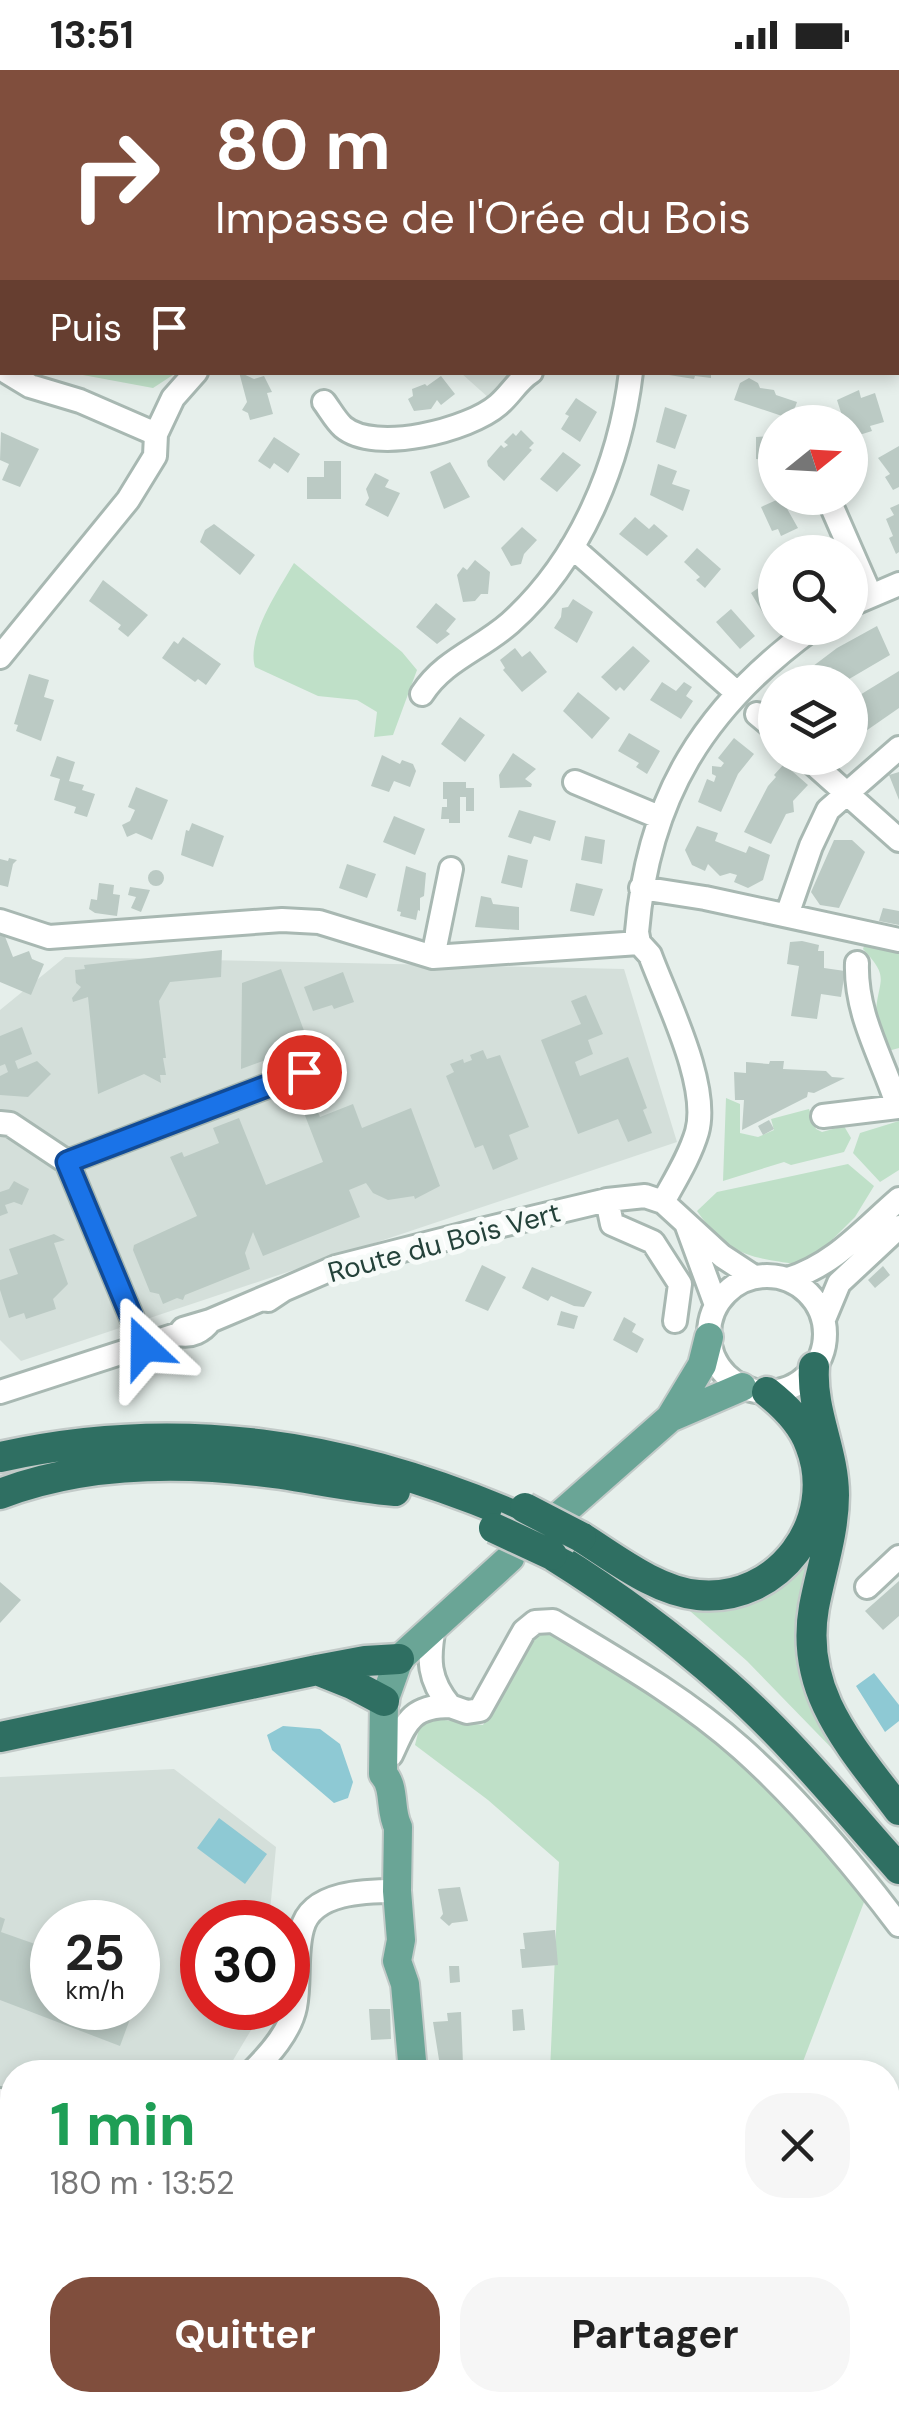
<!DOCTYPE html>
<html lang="fr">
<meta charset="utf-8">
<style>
:root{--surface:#fff;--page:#f6f6f6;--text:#222;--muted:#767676;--accent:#804e3d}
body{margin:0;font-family:"DM Sans",sans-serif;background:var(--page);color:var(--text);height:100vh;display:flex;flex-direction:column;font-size:38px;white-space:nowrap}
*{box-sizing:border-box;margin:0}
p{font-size:32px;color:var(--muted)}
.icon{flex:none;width:55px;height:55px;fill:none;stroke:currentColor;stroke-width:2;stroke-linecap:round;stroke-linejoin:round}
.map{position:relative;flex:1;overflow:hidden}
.details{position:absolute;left:0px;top:1990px;width:900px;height:352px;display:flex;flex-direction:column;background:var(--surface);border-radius:40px 40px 0 0;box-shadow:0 5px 15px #0003}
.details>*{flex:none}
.top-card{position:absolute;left:0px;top:0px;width:900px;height:305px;box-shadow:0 5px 15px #0003;background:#804e3d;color:#fff;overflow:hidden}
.needle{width:65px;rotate:72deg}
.fabs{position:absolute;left:758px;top:335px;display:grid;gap:20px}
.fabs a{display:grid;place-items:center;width:110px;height:110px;border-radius:50%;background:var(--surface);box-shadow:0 5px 15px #0003;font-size:50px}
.speed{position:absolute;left:30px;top:1830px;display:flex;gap:20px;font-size:50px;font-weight:700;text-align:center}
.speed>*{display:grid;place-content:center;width:130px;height:130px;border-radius:50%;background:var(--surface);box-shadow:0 5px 15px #0003;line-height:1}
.speed small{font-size:25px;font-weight:400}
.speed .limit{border:15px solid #d22;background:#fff;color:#111}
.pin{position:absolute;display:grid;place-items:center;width:85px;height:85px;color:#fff;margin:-42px;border:5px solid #fff;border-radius:50%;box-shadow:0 2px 10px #0007}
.me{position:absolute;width:110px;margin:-55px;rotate:337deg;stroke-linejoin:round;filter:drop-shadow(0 0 8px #0008)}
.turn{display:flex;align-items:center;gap:35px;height:210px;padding:0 50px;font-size:45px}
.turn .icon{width:130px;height:130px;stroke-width:2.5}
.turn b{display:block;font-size:70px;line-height:85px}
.then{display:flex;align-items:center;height:95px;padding:0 50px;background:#0003;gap:20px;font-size:38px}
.round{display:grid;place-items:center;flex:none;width:105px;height:105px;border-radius:40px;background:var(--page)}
.summary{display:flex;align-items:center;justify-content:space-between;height:170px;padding:0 50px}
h1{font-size:60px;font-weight:700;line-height:75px;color:#1e9e55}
.cta{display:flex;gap:20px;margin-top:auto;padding:20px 50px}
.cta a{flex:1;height:115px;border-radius:40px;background:var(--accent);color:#fff;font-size:40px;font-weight:700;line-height:115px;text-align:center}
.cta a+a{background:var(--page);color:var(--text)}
.status{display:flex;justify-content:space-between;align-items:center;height:70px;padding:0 50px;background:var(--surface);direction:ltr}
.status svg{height:28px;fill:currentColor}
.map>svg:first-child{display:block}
.built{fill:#d4dfda;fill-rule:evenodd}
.green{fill:#bfe0c8}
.water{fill:#8ec9d4}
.building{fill:#bbcac4}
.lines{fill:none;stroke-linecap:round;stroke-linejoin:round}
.minor-casing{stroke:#a8b8b2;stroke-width:28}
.major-casing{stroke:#c2cac8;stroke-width:32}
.highway-casing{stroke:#c2cac8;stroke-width:35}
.minor{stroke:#fff;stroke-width:22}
.major{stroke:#6aa596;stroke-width:28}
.highway{stroke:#2f6f62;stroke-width:30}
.rail{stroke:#5f7d75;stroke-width:5;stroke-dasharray:20 10;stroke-linecap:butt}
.highway-bridge-casing{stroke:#c2cac8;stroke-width:35;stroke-linecap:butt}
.highway-bridge{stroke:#2f6f62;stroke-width:30}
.route-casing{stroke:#114b97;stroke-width:25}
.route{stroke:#1a73e8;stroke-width:18}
.labels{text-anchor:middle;stroke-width:10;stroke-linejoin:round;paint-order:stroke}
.street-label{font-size:28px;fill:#24423a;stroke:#f7fbf9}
</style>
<div class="status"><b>13:51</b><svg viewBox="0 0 49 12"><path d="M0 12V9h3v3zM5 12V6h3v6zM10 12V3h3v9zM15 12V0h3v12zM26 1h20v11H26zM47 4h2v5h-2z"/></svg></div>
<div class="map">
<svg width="899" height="2342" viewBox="0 0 899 2342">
<rect width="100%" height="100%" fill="#e6efeb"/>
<path class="built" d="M461 303H514L490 329Z
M65 887 624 899 677 1072 21 1291 0 1270V940Z
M174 1699 276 1777 269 1852H202V1938H261L260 1945 226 2002H12V2139L0 2140V1707ZM52 1852H138V1938H52Z
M389 2330H481L449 2342H355Z"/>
<path class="green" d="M0 0H384L385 2H2V269Z
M72 303 176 302V303L153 318Z
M294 493 402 582 417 600 393 665 374 667 377 642 357 630 318 626 255 597C246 567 279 519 294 493Z
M866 871 899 878V978L888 981C884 969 875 952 876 940 879 908 890 908 863 879Z
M726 1028 740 1034V1063L758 1067 774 1060 771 1049 809 1039 816 1059 822 1062 844 1056 851 1068 844 1082 791 1095 784 1092 723 1111Z
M899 1051V1100L880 1112 853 1083 860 1063Z
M848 1094 874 1116 855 1147 833 1169 835 1176 808 1196C754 1187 731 1190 697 1141L717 1122Z
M819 1459 805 1547 847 1694 747 1591 682 1534H698Z
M547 1561C634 1611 723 1662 792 1737 818 1766 842 1797 866 1827L799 2002H550L559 1792 488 1730 415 1675 422 1647 483 1655 533 1564Z"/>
<path class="water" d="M874 1603 899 1635V1651L885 1662 856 1616Z
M283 1656 320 1659 340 1674 353 1712 348 1728 334 1733 272 1680 267 1665Z
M219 1748 267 1784 245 1814 197 1778Z"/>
<path class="building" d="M239 302 254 309 264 306 272 322 267 323 273 344 250 350 248 343 242 340 247 332Z
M669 302H711V308L695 306 694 309 669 305Z
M441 306 455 324 441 335 437 330 431 339 414 341 408 329 413 326 412 319 425 314 427 316Z
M749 308 758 313 760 318 774 320 776 325 797 332 791 349 734 330 740 313Z
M859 320 861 328 875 323 884 352 870 356 872 361 856 366 852 354 844 352 837 330Z
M576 328 597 342 580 372 561 359 569 346 565 344Z
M665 337 687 345 675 379 656 372Z
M521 360 534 373 529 378 532 380 504 411 488 396 487 391 501 375 504 378 508 375 504 372 513 363 516 366Z
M1 362 39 379 20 417 2 410 9 394 0 390Z
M775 366V391L756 389V367Z
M274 367 300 384 288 403 274 393 270 399 258 391Z
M899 376V417L893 420 885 407 890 404 878 388Z
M563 382 581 395 557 422 540 409Z
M324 391H341V429H307V407H324Z
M450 392 470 427 444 439 430 402Z
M658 394 677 401 672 414 690 420 683 441 650 425Z
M375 403 389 410 385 417 400 423 388 447 365 435 369 428 366 419Z
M781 428 798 458 781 466 778 459 772 461 761 437Z
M899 434V482L896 484 889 468 893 466 886 449 894 445 890 438Z
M635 447 649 459 654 454 668 466 647 486 619 464Z
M214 454 255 485 240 505 200 472 205 460Z
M522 457 537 470 524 484 521 494 511 496 501 478Z
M822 471 828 482H810L808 479Z
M697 478 721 499 705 518 696 510 700 507 684 492Z
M475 490 490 502 488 524H481L475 531 463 532 457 505 463 497 467 500Z
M775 507V535L763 543 751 523Z
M103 510 148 545 128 567 118 559 121 555 89 531Z
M573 529 593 542 577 573 554 558 561 547 562 538 568 537Z
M436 533 456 549 446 561 450 564 437 574 416 557Z
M731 539 755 566 740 579 716 552Z
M877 556 890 585 844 612H792L837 578Z
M183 567 221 594 206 615 198 609 195 612 162 588 174 571 178 574Z
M633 576 650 591 624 621 620 617 616 621 601 607Z
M515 578 522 587 530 581 547 602 522 622 503 600 505 598 500 590Z
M899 601V638L850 672V631Z
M29 604 49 610 44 627 54 630 41 671 16 661 18 655 14 654Z
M662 612 676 621 684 612 692 617 686 626 693 631 681 649 650 630Z
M578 622 610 648 592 669 563 641Z
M460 647 485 665 465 692 441 674Z
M629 663 660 681 647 704 636 697 639 693 618 681Z
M734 668 754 684 738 704 721 742 698 732 707 709 714 712 716 706 712 704V696L721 697 724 693 718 688Z
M513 683 536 699 525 709 532 714 531 717 500 718 499 705Z
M382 685 400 694 402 690 413 694 416 701 410 717 394 711 389 722 371 716Z
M57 686 75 692 69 711 84 715 82 720 95 724 87 747 74 743 76 737 54 730 60 709 50 706Z
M784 694 808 715 793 731 794 742 786 744 771 774 744 762 768 716 776 707 774 705Z
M899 702V730L889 705Z
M443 712H466V718H474V741H466V727H460V753H449V749H441L442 737H447V729H443Z
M136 717 168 730 152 770 136 763 127 767 122 755 130 751 135 740 128 737Z
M519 740 556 751 550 771 534 766 531 774 508 767Z
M394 746 425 759 415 785 383 772Z
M192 753 224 766 213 797 181 785 186 760 189 761Z
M697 756 718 763 715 771 725 775 746 783 749 776 770 785 763 810 748 818 734 812 737 805 730 803 720 806 708 794 705 801 692 795 685 780Z
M585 766 605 770 602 794 581 790Z
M834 770H852L865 782 839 838 820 835 811 822Z
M508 785 528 790 522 818 501 813Z
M9 788 17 790 13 794 8 817 0 815V789L8 791Z
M347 794 376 804 367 828 339 818Z
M406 796 426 803 424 826 420 828V841L418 840 416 850 400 846 401 842 397 841Z
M148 808a8 8 0 1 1 16 0a8 8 0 1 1-16 0Z
M99 813 114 815 113 824 120 825 117 846 95 843 89 839 91 829 97 830Z
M576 813 603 819 594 846 570 841Z
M130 817 150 820 141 842 131 838 136 827 128 825Z
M481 826 491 828 493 834 519 837V860L475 857Z
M883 838 899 841V855L879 851Z
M0 864H4L13 887 29 881 32 889 44 894 31 925 0 912Z
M802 871 819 875 818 881H824V898L845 901 841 927 821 924 817 949 791 946 799 896 787 894 790 872Z
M222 880 221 907 170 912 159 931 166 988H163L166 1005H160L161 1013 144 1004 98 1024 88 927 73 932 72 928 81 917 76 913 75 900 85 899 84 895Z
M281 899 309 974 241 999 242 913Z
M343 902 354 932 334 939 332 935 313 941 304 917Z
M586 925 603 964 588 970 593 984 575 992 580 1006 628 987 647 1038 643 1040 652 1063 628 1072 618 1049 578 1064 541 970 581 954 571 931Z
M22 957 32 984 15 991 18 999 37 991 51 1004 28 1027 0 1025V1006L8 1002 5 994 0 996V966Z
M483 980 487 989 500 985 529 1057 509 1065 518 1089 493 1100 483 1075 475 1078 446 1006 454 1002 450 994 463 989 464 993 472 990 470 985Z
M770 991H784L783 999 826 1001 832 1007 845 1008 814 1023 808 1022 807 1027 742 1060 744 1030H735L734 1002 746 1003V992L769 994Z
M353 1034 362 1058 411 1038 440 1116 415 1129 414 1126 388 1130 373 1123 366 1113 349 1120 360 1147 263 1186 253 1162 245 1183 250 1199 185 1225 183 1230 177 1228 163 1234 159 1224 150 1222 133 1180 134 1175 197 1146 170 1087 182 1082 184 1087 219 1073 213 1058 239 1048 266 1115 323 1092 304 1043 316 1038 320 1047Z
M769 1050 774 1059 763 1065 758 1056Z
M14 1111 29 1119 22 1135 14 1132 5 1135 8 1143 0 1146V1122L9 1119Z
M54 1164 65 1170 54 1173 68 1214 53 1229 56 1239 26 1249 24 1243 9 1248 0 1220V1210L18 1204 9 1179Z
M482 1195 506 1207 488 1241 465 1231Z
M883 1196 890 1205 875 1218 868 1210Z
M532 1197 592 1222 584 1237 574 1236 551 1226 548 1231 522 1218Z
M561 1241 578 1246 574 1259 557 1255Z
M624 1247 636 1254 632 1262 644 1269 637 1283 613 1270Z
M899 1511V1546L883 1560 865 1541Z
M0 1512 21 1530 0 1553Z
M460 1817 468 1851 452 1853 449 1856 440 1848 443 1844 438 1819Z
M0 1847 5 1849 1 1862 52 1880V1938H134L120 1976 0 1930Z
M555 1860 558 1895 522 1898 520 1879H525L523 1863Z
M449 1896H459L460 1912 450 1913Z
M369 1939H390L391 1969 371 1970Z
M523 1939 525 1960 513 1961 512 1940Z
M461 1942 463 1994 440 1996 433 1952 448 1951 447 1943Z
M774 2330H786L782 2335 792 2342H765Z
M815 2330 851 2332 849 2342H824L825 2338 814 2336Z"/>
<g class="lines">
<g class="minor-casing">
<path id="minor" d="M594 2 597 0
M7 302 30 316 80 331 156 364
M324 332C330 340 336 351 343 357 375 384 469 360 498 335 510 325 518 310 531 302
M828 428 870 524
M572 477 737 623
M850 535 899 514
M0 587 128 430 155 386 156 364 173 328 196 302
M422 624C444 590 479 580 510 553 580 490 620 395 631 302
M757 644 775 659
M807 688 899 770
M575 712 659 747
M641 818 705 828 899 870
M787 845 811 776 828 740 899 678
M0 851 49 867 282 850 319 852 433 887 639 873
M433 887 451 799
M823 1046 898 1037C883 989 855 945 857 893
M0 1053 10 1054 67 1092
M607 1130 612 1154 653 1172 680 1214 675 1251
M663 1132C675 1110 690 1086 697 1062 710 1015 667 931 650 885L639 873 637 862C648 727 704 637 813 558
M687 1156 716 1235
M709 1264a58 58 0 1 1 116 0a58 58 0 1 1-116 0Z
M788 1209C834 1195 863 1160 899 1129
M283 1220 336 1197 473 1162 607 1130 645 1126 663 1132 722 1186 754 1207
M824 1249 839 1213 899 1157
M210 1251 283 1220 268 1230 262 1229
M144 1277 67 1092 304 1002
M0 1322 179 1264C191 1267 203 1261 210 1251L183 1259 179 1264
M867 1517 899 1487
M450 1636 467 1642 480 1640 524 1561 535 1552 553 1551C618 1590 685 1628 742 1679 800 1731 852 1793 899 1855
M391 1685C406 1653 410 1636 450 1636 428 1610 428 1589 434 1557
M252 2002C269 1985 290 1962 295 1937 300 1912 295 1884 302 1859 311 1821 367 1821 397 1821
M0 2030 12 2035
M0 2225 12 2222"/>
</g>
<g class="major-casing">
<path id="major" d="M670 1348 702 1295 709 1267
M561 1444 670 1348 742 1317
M413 2002 405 1914 397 1891 401 1870 397 1821 398 1757C389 1740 396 1718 383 1704L384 1631 399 1589 510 1488
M725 2330 739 2342"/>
</g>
<g class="highway-casing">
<path id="highway" d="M814 1297C811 1342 834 1381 834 1425 834 1463 821 1500 814 1537 799 1622 851 1676 899 1740
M0 1387C180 1347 346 1374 513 1445
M0 1424C89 1390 188 1391 281 1404 320 1410 356 1418 395 1421
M581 1467C616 1489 656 1521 698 1525 778 1533 840 1451 810 1375 802 1353 786 1337 767 1322
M552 1485C613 1523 671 1565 725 1613 789 1669 843 1736 899 1799
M317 1600 352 1614 384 1631
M0 1667 317 1600 365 1591 399 1589"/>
</g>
<use href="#minor" class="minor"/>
<use href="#major" class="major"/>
<use href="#highway" class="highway"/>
<path class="rail" d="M888 2245 899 2246
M395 2342 431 2330"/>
<g class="highway-bridge-casing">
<path id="highway-bridge" d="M525 1438 581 1467
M494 1458 552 1485"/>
</g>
<use href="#highway-bridge" class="highway-bridge"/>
</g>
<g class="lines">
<g class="route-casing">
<path id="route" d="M144 1277 67 1092 304 1002"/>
</g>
<use href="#route" class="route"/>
</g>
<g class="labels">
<g class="street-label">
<text transform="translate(444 1172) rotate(-15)" y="10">Route du Bois Vert</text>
</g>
</g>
</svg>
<div class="fabs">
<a><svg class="needle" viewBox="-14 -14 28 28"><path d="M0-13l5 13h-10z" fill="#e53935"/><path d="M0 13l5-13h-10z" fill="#767676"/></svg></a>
<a><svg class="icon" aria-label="search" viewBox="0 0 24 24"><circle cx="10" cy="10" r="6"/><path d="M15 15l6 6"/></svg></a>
<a><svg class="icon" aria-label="layers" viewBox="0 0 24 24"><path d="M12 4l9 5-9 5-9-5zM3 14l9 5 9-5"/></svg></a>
</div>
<div class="speed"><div>25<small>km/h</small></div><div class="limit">30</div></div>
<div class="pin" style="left:304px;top:1002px;background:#d93025"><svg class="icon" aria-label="arrive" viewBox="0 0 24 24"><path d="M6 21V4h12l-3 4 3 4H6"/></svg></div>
<svg class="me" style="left:144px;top:1277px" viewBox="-20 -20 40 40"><path d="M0-17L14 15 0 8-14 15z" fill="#1a73e8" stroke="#fff" stroke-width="4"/></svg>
<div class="top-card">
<div class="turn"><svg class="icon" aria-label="right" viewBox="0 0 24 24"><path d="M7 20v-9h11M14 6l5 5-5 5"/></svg><div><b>80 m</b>Impasse de l'Orée du Bois</div></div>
<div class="then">Puis<svg class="icon" aria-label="arrive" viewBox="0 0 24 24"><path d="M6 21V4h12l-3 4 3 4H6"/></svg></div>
</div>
<section class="details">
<div class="summary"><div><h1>1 min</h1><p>180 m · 13:52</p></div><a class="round"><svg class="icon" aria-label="close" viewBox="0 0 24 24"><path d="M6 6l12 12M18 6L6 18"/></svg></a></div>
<div class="cta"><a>Quitter</a><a>Partager</a></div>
</section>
</div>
